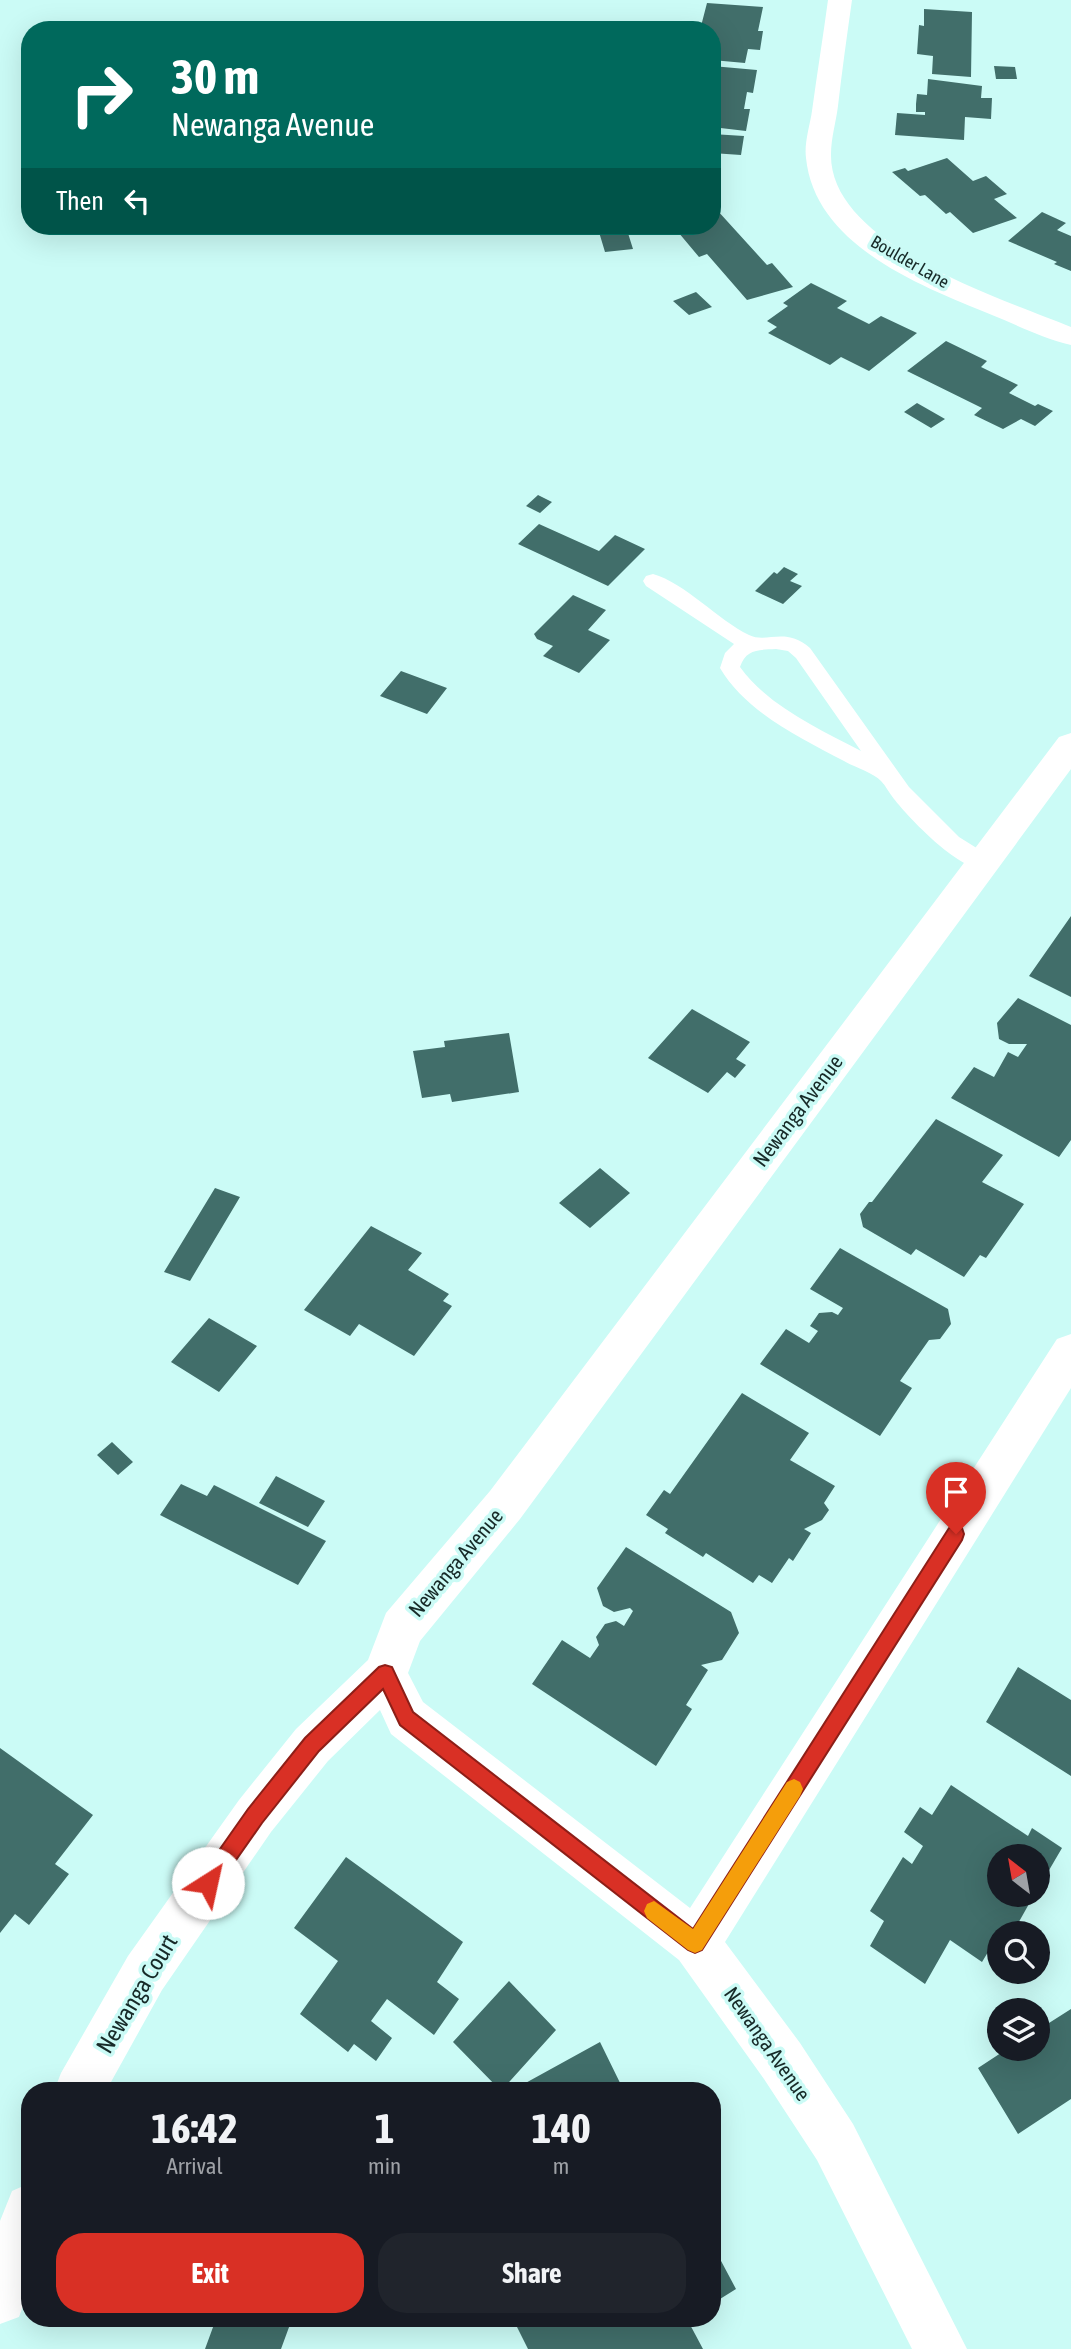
<!DOCTYPE html>
<style>
:root{--surface:#171b24;--page:#20242c;--text:#f1f3f6;--muted:#9ea1a6;--accent:#d93025}
body{margin:0;font-family:"Asap Condensed",sans-serif;background:var(--page);color:var(--text);height:100vh;display:flex;flex-direction:column;font-size:26px;white-space:nowrap}
*{box-sizing:border-box;margin:0}
p{font-size:23px;color:var(--muted)}
.icon{flex:none;width:38px;height:38px;fill:none;stroke:currentColor;stroke-width:2;stroke-linecap:round;stroke-linejoin:round}
.map{position:relative;flex:1;overflow:hidden}
.drawer{position:absolute;left:21px;top:2082px;width:700px;height:245px;display:flex;flex-direction:column;background:var(--surface);border-radius:28px;box-shadow:0 7px 28px #0002}
.drawer>*{flex:none}
.guide{position:absolute;left:21px;top:21px;width:700px;height:214px;border-radius:28px;box-shadow:0 7px 28px #0002;background:#00695c;color:#fff;overflow:hidden}
.needle{width:46px;rotate:329deg}
.fabs{position:absolute;left:987px;top:1844px;display:grid;gap:14px}
.fabs a{display:grid;place-items:center;width:63px;height:63px;border-radius:50%;background:var(--surface);box-shadow:0 7px 28px #0002;font-size:35px}
.pin{position:absolute;display:grid;place-items:center;width:60px;height:60px;color:#fff;margin:-72px -30px;border-radius:50% 50% 50% 0;rotate:-45deg;box-shadow:0 0 7px #0007}
.pin .icon{rotate:45deg}
.me{position:absolute;width:77px;margin:-38px;rotate:35deg;stroke-linejoin:round;filter:drop-shadow(0 0 5px #0008)}
.turn{display:flex;align-items:center;gap:24px;height:147px;padding:0 35px;font-size:32px}
.turn .icon{width:91px;height:91px;stroke-width:2.5}
.turn b{display:block;font-size:49px;line-height:60px}
.then{display:flex;align-items:center;height:66px;padding:0 35px;background:#0003;gap:14px;font-size:26px}
.eta{display:flex;justify-content:space-evenly;align-items:center;height:119px;text-align:center}
.eta b{font-size:42px;font-weight:700;line-height:49px}
.primary-button{display:flex;gap:14px;margin-top:auto;padding:14px 35px}
.primary-button a{flex:1;height:80px;border-radius:28px;background:var(--accent);color:#fff;font-size:28px;font-weight:700;line-height:80px;text-align:center}
.primary-button a+a{background:var(--page);color:var(--text)}
.map>svg:first-child{display:block}
.building{fill:#416e6a}
.lines{fill:none;stroke-linecap:round;stroke-linejoin:round}
.service{fill:#fff;fill-rule:evenodd}
.minor{fill:#fff;fill-rule:evenodd}
.route{fill:#d93025;stroke:#8d1f18;stroke-width:2}
.slow{fill:#f59e0b}
.labels{text-anchor:middle;stroke-width:7;stroke-linejoin:round;paint-order:stroke}
.far-street-label{font-size:18px;fill:#172a28;stroke:#cbfbf6}
.street-label{font-size:21px;fill:#172a28;stroke:#cbfbf6}
.near-street-label{font-size:24px;fill:#172a28;stroke:#cbfbf6}
</style>
<div class="map">
<svg width="1071" height="2349" viewBox="0 0 1071 2349">
<rect width="100%" height="100%" fill="#cbfbf6"/>
<path class="building" d="M707 3 763 7 758 31H763L760 50 748 49 745 63 712 60V30H700Z
M924 9 972 12 971 77 932 74 933 56 917 54 919 25 924 26Z
M712 66 757 70 753 93 747 92 744 109H750L746 131 712 127Z
M994 66 1015 67 1017 79H996Z
M928 79 982 86 981 98H992L991 119 965 117 964 140 895 135 897 113 925 115V112H916V104L917 94 927 95Z
M712 134 744 136 741 155 712 153Z
M947 158 973 181 986 176 1007 194 994 199 1017 218 973 233 950 212 946 214 925 195 920 196 892 172 905 168 908 171Z
M717 210 767 265 772 263 793 287 747 300 707 254 699 257 673 226H712V211Z
M1042 212 1066 223 1057 230 1071 236V271L1054 264 1057 262 1008 241Z
M627 230 633 249 605 252 599 232Z
M811 283 847 301 837 308 869 324 881 316 917 333 869 371 841 357 830 365 768 333 777 327 767 321 788 306 783 303Z
M696 292 712 307 689 315 673 301Z
M946 341 987 361 981 367 1018 385 1009 393 1035 406 1038 404 1053 411 1035 426 1021 419 1003 429 974 415 982 408 907 371Z
M917 403 945 419 931 428 904 412Z
M538 495 552 502 540 513 526 506Z
M539 524 599 551 615 535 645 549 608 586 518 544Z
M784 567 798 574 790 581 802 586 783 604 755 591 774 572 777 574Z
M573 595 606 610 588 630 610 640 579 673 543 656 553 646 537 639 534 634Z
M401 671 447 688 427 714 380 696Z
M1071 916V997L1029 976Z
M1018 998 1071 1025V1140L1059 1157 951 1098 974 1067 994 1077 1008 1052 1018 1057 1027 1044H1009L999 1039 997 1023Z
M692 1009 750 1042 736 1059 746 1065 735 1078 727 1072 708 1093 648 1058Z
M509 1033 519 1092 452 1102 450 1094 422 1098 413 1051 445 1047 444 1041Z
M936 1119 1003 1155 982 1182 1024 1204 986 1258 980 1255 964 1277 916 1249 911 1255 863 1227 860 1214 869 1202H872Z
M600 1168 630 1193 590 1228 559 1203Z
M215 1188 240 1197 190 1281 164 1272Z
M371 1226 422 1253 408 1270 449 1294 443 1301 452 1306 414 1356 359 1324 350 1336 304 1310Z
M840 1248 948 1309 951 1324 940 1339 929 1340 900 1381 912 1388 880 1436 760 1364 786 1329 809 1343 818 1331 810 1326 819 1313 832 1312 838 1315 843 1308 810 1289Z
M209 1318 257 1346 219 1392 171 1362Z
M742 1393 809 1433 790 1460 835 1486 824 1503 829 1510 822 1520 804 1529 811 1533 793 1561 789 1558 772 1583 759 1575 753 1583 706 1553 703 1557 665 1533 668 1529 646 1515 664 1490 670 1494Z
M112 1442 133 1462 118 1475 97 1455Z
M276 1476 325 1501 308 1527 259 1503Z
M181 1484 207 1496 214 1485 326 1541 298 1585 160 1515Z
M626 1547 731 1612 739 1633 722 1660 701 1665 708 1670 686 1705 692 1709 656 1766 532 1684 562 1640 590 1658 599 1645 596 1637 605 1624 616 1621 624 1626 633 1611 630 1608 614 1612 603 1606 597 1588Z
M1018 1667 1071 1700V1776L986 1722Z
M0 1748 93 1815 55 1864 69 1874 29 1925 15 1914 0 1933Z
M951 1785 1028 1836 1032 1828 1062 1848 1038 1889V1857H999V1895H1034L1012 1934H999L982 1962 950 1940 925 1984 870 1946 884 1921 870 1911 903 1857 912 1864 923 1846 904 1832 920 1807 932 1815Z
M346 1857 463 1942 437 1982 459 1999 434 2035 387 1999 371 2021 392 2038 376 2061 354 2044 348 2052 300 2014 338 1961 294 1928Z
M509 1981 556 2030 501 2091 453 2042Z
M1071 2009V2099L1018 2134 978 2068 1007 2049H1038V2030Z
M600 2042 624 2091H511Z
M712 2244 736 2289 712 2304Z
M216 2319H292L281 2349H205Z
M513 2319H687L703 2349H528Z"/>
<g class="lines">
<path class="service" d="M653 574C685 583 718 620 749 635 767 644 785 626 810 648L909 787 959 837 991 857 994 863 991 869C964 877 910 819 894 799 889 793 886 786 881 781 874 773 854 767 844 761 799 737 746 712 720 668L725 653 734 644 646 586 643 581 646 576ZM776 649 788 651 796 658 861 751C819 729 768 706 740 667 746 649 758 650 776 649Z"/>
<path class="minor" d="M828 0H852C847 35 842 71 838 106 836 122 831 138 831 154 829 245 1003 299 1071 327V345C1044 339 1017 325 992 315 921 286 815 246 806 158 804 143 810 125 812 111 817 74 823 37 828 0Z
M1071 733V769L520 1519 420 1641 408 1673 423 1702 690 1908 1057 1339 1071 1334V1388L725 1942 800 2043 853 2124 967 2349H912L817 2160 764 2079 679 1960 391 1734 380 1710 328 1761 271 1832 162 1990 106 2091H54L61 2073 128 1956 239 1800 296 1729 368 1660 386 1613 490 1491 1059 737Z
M30 2183V2287L19 2317 0 2324V2221L12 2191Z"/>
</g>
<path class="route" d="M956 1526 962 1528 964 1534 962 1540 702 1950 695 1953 688 1950 400 1725 383 1689 319 1751 262 1823 215 1890 208 1893 201 1890 198 1883 201 1876 248 1809 305 1738 379 1667 385 1665 392 1667 413 1712 693 1929 949 1528Z"/>
<path class="slow" d="M794 1779 800 1782 803 1789 800 1796 702 1950 695 1953 688 1950 647 1918 644 1911 647 1904 654 1901 693 1929 787 1782Z"/>
<g class="labels">
<g class="far-street-label">
<text transform="translate(910 262) rotate(30)" y="6">Boulder Lane</text>
</g>
<g class="street-label">
<text transform="translate(798 1111) rotate(-53)" y="7">Newanga Avenue</text>
<text transform="translate(456 1563) rotate(-50)" y="7">Newanga Avenue</text>
<text transform="translate(767 2044) rotate(55)" y="7">Newanga Avenue</text>
</g>
<g class="near-street-label">
<text transform="translate(137 1994) rotate(-59)" y="8">Newanga Court</text>
</g>
</g>
</svg>
<div class="fabs">
<a><svg class="needle" viewBox="-14 -14 28 28"><path d="M0-13l5 13h-10z" fill="#e53935"/><path d="M0 13l5-13h-10z" fill="#9ea1a6"/></svg></a>
<a><svg class="icon" aria-label="search" viewBox="0 0 24 24"><circle cx="10" cy="10" r="6"/><path d="M15 15l6 6"/></svg></a>
<a><svg class="icon" aria-label="layers" viewBox="0 0 24 24"><path d="M12 4l9 5-9 5-9-5zM3 14l9 5 9-5"/></svg></a>
</div>
<div class="pin" style="left:956px;top:1534px;background:#d93025"><svg class="icon" aria-label="arrive" viewBox="0 0 24 24"><path d="M6 21V4h12l-3 4 3 4H6"/></svg></div>
<svg class="me" style="left:208px;top:1883px" viewBox="-20 -20 40 40"><circle r="19" fill="#fff"/><path d="M0-13L10 11 0 6-10 11z" fill="#d93025"/></svg>
<div class="guide">
<div class="turn"><svg class="icon" aria-label="right" viewBox="0 0 24 24"><path d="M7 20v-9h11M14 6l5 5-5 5"/></svg><div><b>30 m</b>Newanga Avenue</div></div>
<div class="then">Then<svg class="icon" aria-label="left" viewBox="0 0 24 24"><path d="M17 20v-9H6M10 6l-5 5 5 5"/></svg></div>
</div>
<section class="drawer">
<div class="eta">
<div><b>16:42</b><p>Arrival</p></div>
<div><b>1</b><p>min</p></div>
<div><b>140</b><p>m</p></div>
</div>
<div class="primary-button"><a>Exit</a><a>Share</a></div>
</section>
</div>
